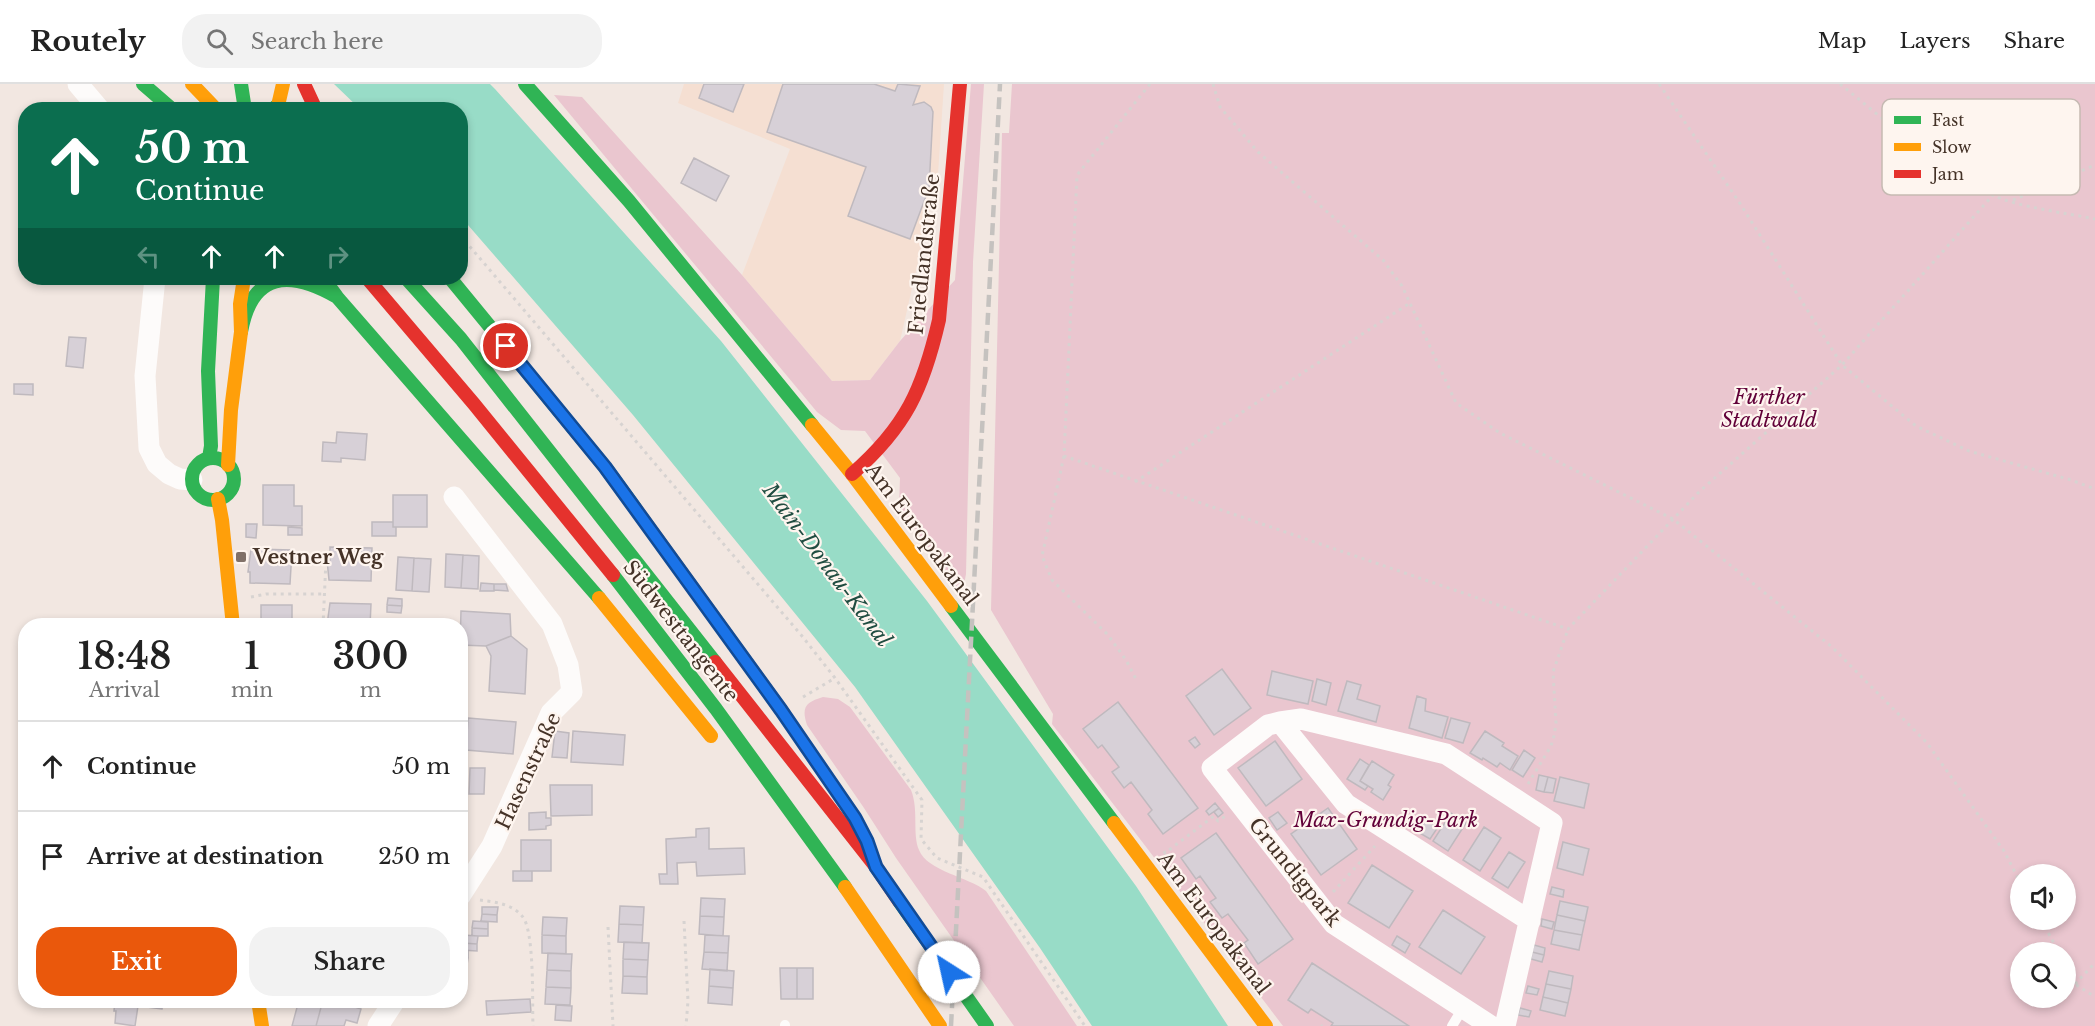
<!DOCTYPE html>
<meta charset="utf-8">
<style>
:root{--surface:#fff;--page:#f2f2f2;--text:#222;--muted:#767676;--line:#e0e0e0;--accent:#ea580c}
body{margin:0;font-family:"Libre Baskerville",serif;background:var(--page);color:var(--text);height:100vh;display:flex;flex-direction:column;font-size:22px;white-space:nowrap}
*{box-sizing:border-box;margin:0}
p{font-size:20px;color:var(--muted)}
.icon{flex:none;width:33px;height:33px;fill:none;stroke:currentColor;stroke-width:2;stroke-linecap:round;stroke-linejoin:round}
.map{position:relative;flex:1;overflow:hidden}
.panel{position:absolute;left:18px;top:534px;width:450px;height:390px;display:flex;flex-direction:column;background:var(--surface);border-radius:24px;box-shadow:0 3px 9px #0003}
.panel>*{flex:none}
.guide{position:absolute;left:18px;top:18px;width:450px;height:183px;border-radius:24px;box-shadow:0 3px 9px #0003;background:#0b6e4f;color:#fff;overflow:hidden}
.buttons{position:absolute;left:2010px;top:780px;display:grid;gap:12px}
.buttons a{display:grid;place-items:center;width:66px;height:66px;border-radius:50%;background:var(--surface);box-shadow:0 3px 9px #0003;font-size:30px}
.pin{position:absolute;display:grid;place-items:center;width:51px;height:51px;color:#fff;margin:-26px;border:3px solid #fff;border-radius:50%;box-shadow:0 2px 6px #0007}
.me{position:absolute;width:66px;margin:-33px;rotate:325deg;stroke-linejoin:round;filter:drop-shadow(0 0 4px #0008)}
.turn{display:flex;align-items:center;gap:21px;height:126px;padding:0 18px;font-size:27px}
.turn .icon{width:78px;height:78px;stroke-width:2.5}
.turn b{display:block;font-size:42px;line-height:51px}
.lanes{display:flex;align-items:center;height:57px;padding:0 18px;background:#0003;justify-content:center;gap:30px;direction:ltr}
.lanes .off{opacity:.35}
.eta{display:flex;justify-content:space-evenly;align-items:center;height:102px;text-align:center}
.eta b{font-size:36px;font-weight:600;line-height:42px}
.action{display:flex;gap:12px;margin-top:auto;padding:12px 18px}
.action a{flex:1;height:69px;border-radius:24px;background:var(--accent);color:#fff;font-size:24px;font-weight:600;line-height:69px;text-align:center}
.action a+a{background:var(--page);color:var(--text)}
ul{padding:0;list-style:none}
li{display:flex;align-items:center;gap:18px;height:90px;padding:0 18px;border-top:2px solid var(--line)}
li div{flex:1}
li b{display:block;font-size:22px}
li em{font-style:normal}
header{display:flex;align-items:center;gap:36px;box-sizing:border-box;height:84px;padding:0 30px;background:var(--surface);border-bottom:2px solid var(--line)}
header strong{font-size:28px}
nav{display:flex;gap:33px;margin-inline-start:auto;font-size:21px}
.search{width:420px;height:54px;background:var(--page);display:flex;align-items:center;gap:15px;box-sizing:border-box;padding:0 21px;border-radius:24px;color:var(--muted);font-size:22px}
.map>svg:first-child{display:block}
.built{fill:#f5dfd2}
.green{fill:#eac6cf;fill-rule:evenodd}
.water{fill:#98dcc7}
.building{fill:#d7d0d7;stroke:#bfb9be;stroke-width:1.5}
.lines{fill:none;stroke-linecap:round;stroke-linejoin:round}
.path{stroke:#d7d3d1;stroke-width:3;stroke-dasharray:3 4.5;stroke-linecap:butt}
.lane{stroke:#fdfbfa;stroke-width:10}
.street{stroke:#fdfbfa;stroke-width:21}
.fast{stroke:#30b455;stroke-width:14}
.slow{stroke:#ff9f0a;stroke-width:14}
.jam{stroke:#e5322d;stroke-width:14}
.rail{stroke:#c5c2bf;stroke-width:4.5;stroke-dasharray:12 6;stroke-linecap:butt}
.route-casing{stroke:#114b97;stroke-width:15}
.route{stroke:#1a73e8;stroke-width:10}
.poi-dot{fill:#817168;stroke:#fef5ef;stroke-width:2}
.labels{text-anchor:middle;stroke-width:4.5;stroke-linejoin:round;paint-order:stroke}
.street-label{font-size:20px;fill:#443227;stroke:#fef5ef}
.park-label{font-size:20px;font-style:italic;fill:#610038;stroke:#fef5ef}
.poi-label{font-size:20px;font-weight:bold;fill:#443227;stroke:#fef5ef;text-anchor:start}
.water-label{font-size:21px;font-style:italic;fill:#204d41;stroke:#fef5ef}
.key{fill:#fef5ef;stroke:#c6bab3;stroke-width:1.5}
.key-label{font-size:16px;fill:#443227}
</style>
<header>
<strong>Routely</strong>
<div class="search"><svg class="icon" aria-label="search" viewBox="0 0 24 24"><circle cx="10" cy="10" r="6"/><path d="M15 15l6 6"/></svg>Search here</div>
<nav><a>Map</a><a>Layers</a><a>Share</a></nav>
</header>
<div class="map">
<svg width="2095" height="942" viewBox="0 0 2095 942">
<rect width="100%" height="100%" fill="#f2e7e1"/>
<path class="built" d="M684 0H944L938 90 900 257 870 296 832 297 742 191 790 65 678 19Z"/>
<path class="green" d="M971 0H984L973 178 966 490 962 511 899 423 900 394 865 347 841 346 817 328 554 11 582 13 742 191 832 297 870 296 900 257 955 196Z
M1012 0H2095V942H1283L1052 640 1053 630 991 526 1002 49H1009ZM2020 790H2066V836H2020ZM2020 868H2066V914H2020Z
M823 613 838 615 850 623 911 706C919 726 912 750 919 766 927 787 969 793 986 807L1077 942H1014L896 774 864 724 807 641C801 623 806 618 823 613Z"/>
<path class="water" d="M334 0H490L495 5 721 257 927 517 1136 802 1228 942H1092L1040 864 855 603 633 331 461 133 460 26 360 25Z"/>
<path class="building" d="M704 0H744L733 28 699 14Z
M783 0H874L895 7 898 0 920 2 913 21 924 18 931 23 933 28 929 104 910 155 848 132 866 83 767 48Z
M694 74 729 92 716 117 681 99Z
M69 253 86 254 83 284 66 282Z
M14 300H33V311L14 310Z
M337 348 367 350 365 376 341 374V378L322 377 323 358 336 359Z
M263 401H294V422H302V442L263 441Z
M393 411H427V443H393Z
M372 438H393V443H396V452H372Z
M246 440H257L256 454 246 453Z
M288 443 302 444V451H288Z
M330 463 372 464 371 497 329 496 327 476H330Z
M251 465 292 466 290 500 250 499V488H248Z
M446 470 463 471 461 504 445 503Z
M463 471 479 472 478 505 461 504Z
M398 473 414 474 412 507 396 506Z
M414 474 431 475 429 508 412 507Z
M481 499 494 500V507H480Z
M494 500H506L508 507 494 506Z
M388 514 402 515V522L387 521Z
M330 519 371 520 370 542 327 541Z
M261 521H292V536H261Z
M387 521 402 522 401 529 387 528Z
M461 527 510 530 511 552 486 562 460 561Z
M261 536H292V542H261Z
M511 552 527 565 525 610 489 607 491 572 486 562Z
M1222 585 1251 624 1214 651 1186 612Z
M1272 587 1313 597 1308 620 1267 611Z
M1317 595 1331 599 1326 621 1312 617Z
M1347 597 1361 601 1357 615 1380 622 1376 638 1338 627Z
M1417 612 1426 615 1425 627 1448 633 1442 654 1409 644Z
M1118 618 1198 724 1163 750 1148 730 1152 726 1131 698 1124 704 1112 688 1119 683 1102 661 1098 664 1083 645Z
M468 634 516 638 513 670 466 666Z
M1451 634 1470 639 1463 659 1445 654Z
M555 647 569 649 567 674 552 673Z
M573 647 625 651 623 681 571 678Z
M1485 647 1504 659 1502 662 1518 672 1510 686 1500 679 1497 683 1483 674 1482 676 1470 669Z
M1195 653 1200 660 1195 664 1189 657Z
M1275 657 1302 695 1266 722 1238 684Z
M1524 666 1535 674 1523 693 1512 686Z
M1360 675 1369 681 1360 697 1368 702 1365 706 1347 695Z
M1372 677 1394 691 1388 701 1391 703 1383 716 1371 708 1373 705 1360 697Z
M470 684H485L484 710H469Z
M1539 691 1548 693 1544 708 1536 706Z
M1548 693 1556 695 1553 709 1544 708Z
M1560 693 1589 700 1584 724 1554 717Z
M550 701H592V731L551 732Z
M1215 719 1219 724 1209 731 1206 727Z
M1219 724 1223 729 1218 733 1214 728Z
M1328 724 1357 765 1321 791 1291 750Z
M546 728V734H551V741L546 742V745L529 746V729Z
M1278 728 1287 739 1277 746 1269 734Z
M1451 729 1466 739 1448 767 1433 757Z
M1426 736 1438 743 1430 755 1418 748Z
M1484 743 1501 754 1480 787 1463 776Z
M709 744V765L744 764 745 790 697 792 696 778 677 779 678 800H660L659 790H667L666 755 696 753V745Z
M1216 749 1293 855 1258 880 1244 859 1248 856 1228 830 1222 834 1210 818 1216 814 1200 792 1196 795 1181 774Z
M521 756H551V787H521Z
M1563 758 1589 765 1583 791 1557 784Z
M1509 768 1525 778 1508 804 1492 794Z
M1372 781 1413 807 1389 844 1348 819Z
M513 787H532V797H513Z
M1552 803 1564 806 1563 813 1550 810Z
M701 814 725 815 724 833 700 832Z
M1560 817 1588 823 1585 837 1557 831Z
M620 822 644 823 643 841 619 840Z
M482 823H498L497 831 482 830Z
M1443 826 1485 853 1461 890 1419 863Z
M482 830 497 831V838L481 837Z
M1557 831 1585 837 1582 851 1554 846Z
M700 832 724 833 723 852 699 850Z
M543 833 567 834 566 852 542 851Z
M1542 835 1554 838 1552 845 1541 842Z
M473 837 488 838V845L472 844Z
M619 840 643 841 642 859 618 858Z
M472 844 488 845V852H472Z
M1554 846 1582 851 1579 866 1551 860Z
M462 851 478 852 477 860 462 859Z
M542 851 566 852V870L542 869Z
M705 851 729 852 728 869 704 868Z
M1397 852 1410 860 1405 869 1392 861Z
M624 858 649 859 648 876 623 875Z
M462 859 477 860V867L461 866Z
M1534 861 1545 864 1544 871 1532 868Z
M460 866 468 867V874L460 873Z
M704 868 728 869 727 887 702 885Z
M1532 868 1544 871 1542 878 1531 875Z
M548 869 572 870 571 887 547 886Z
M460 873 468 874 467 881H460Z
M623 875 648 876 647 893 623 892Z
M1312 879 1409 942H1331L1333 939 1311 925 1308 929 1288 916Z
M780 884H797V915H781Z
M797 884H813V915H797Z
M710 885 734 887 733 904 709 902Z
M547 886 571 887V904L546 903Z
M1549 887 1573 892 1571 905 1546 900Z
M623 892 647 893V910L622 909Z
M1546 900 1571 905 1568 919 1543 913Z
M709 902 733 904 732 921 708 919Z
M1528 902 1539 905 1537 911 1526 909Z
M546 903 571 904 570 921 545 920Z
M1543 913 1568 919 1565 932 1540 926Z
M530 915 531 928 487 931 486 917Z
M115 916H163L162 925 138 922 135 942 115 939 116 927H114Z
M281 916H299L298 921Z
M299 916H323L316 942H292Z
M323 916H333L361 925 357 939 346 936 344 942H316Z
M556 921 572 922 571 937 555 936Z
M1520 924 1531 927 1529 933 1518 931Z"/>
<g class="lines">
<path class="path" d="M1150 0 1077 91 1064 372 1568 545 1699 408 1842 281 1993 111
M1213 0 1220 23 1258 68 1383 176 1402 202 1456 319 1500 349 1673 435 1832 563 1927 659 2004 767 2020 798
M1659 0 1739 118 1842 281 1916 342 1969 367 2071 396 2095 405
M1840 0C1888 38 1936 83 1992 111 2018 123 2066 129 2095 135
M2013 116 2095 81
M460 151 802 552 835 594 922 716 921 755 937 774 983 793 1085 942
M1064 372 1042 472 1052 496 1108 551 1126 576 1137 597
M1135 398 1410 219
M251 513 266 510H324
M323 542 326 476
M803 613 835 594
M1528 700 1551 662 1554 652 1556 639 1553 588 1568 545
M1164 767 1165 769 1214 732 1218 737 1227 731
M1333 808 1375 762
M480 816C495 818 512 820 522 832 535 846 532 920 533 942
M2041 836 2059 868
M684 837 688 917 686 942
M608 843 613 942
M2066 881 2075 900 2095 913
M2075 900 2095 879
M1321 941 1322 942"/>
<path class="lane" d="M785 941V942
M1452 942 1463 924"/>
<path class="street" d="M78 0 100 26
M155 194 145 292 149 364 157 380 169 390 180 395 192 396
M454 413 552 540 568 581 572 608 551 629 492 762 460 812
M1280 638 1301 635 1446 670 1552 739 1505 942
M378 942 395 916
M1491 942 1334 840 1212 684 1268 641 1280 638 1346 720 1530 837"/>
<path class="fast" d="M143 0 173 26
M241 0 245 26
M525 0 629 117 812 341
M272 26 278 21
M323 194 337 213 599 514
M406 194 461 255 715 578
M450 194 605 383 635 424
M241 248C252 187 290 186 337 213
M209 374 211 362 208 287 213 194
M192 395a21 21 0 1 1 42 0a21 21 0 1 1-42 0Z
M613 491 716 625 845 803
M951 522 1114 739
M899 817 987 942"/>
<path class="slow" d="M192 0 215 24
M277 26 283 0
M812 341 852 390 951 522
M228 381 231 326 241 248 240 220 244 194
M218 415 222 436 233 542
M635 424 784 630
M599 514 711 652
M1114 739 1266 942
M845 803 940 942
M258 916 262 942"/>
<path class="jam" d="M304 0 316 26
M367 194 474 320 613 491
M852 390C906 343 923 305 939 236L960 0
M715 578 876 783 899 817"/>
<path class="rail" d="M951 942 1000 0"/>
</g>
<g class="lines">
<g class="route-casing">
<path id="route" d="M506 262 605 383 781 626 855 734 867 757 876 783 949 888"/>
</g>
<use href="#route" class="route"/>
</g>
<rect class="poi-dot" x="235" y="467" width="12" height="12" rx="3"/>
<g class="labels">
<g class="street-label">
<text transform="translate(924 170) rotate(-84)" y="7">Friedlandstraße</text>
<text transform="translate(922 450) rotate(53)" y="7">Am Europakanal</text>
<text transform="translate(681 547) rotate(52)" y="7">Südwesttangente</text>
<text transform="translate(528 687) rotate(-65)" y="7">Hasenstraße</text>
<text transform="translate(1295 788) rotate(51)" y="7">Grundigpark</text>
<text transform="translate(1214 839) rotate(53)" y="7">Am Europakanal</text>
</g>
<g class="park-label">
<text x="1769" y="320">Fürther<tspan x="1769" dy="23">Stadtwald</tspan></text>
<text x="1386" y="743">Max-Grundig-Park</text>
</g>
<g class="poi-label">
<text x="253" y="480">Vestner Weg</text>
</g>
<g class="water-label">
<text transform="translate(827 481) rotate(53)" y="7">Main-Donau-Kanal</text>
</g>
</g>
<rect x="1882" y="15" width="198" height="96" rx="9" class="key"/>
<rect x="1894" y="32" width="27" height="8" fill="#30b455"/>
<rect x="1894" y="59" width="27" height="8" fill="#ff9f0a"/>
<rect x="1894" y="86" width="27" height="8" fill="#e5322d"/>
<g class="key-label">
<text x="1932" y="42">Fast</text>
<text x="1932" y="69">Slow</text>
<text x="1932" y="96">Jam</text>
</g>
</svg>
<div class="buttons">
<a><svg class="icon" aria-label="sound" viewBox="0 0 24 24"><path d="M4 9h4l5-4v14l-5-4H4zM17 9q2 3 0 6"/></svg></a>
<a><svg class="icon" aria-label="search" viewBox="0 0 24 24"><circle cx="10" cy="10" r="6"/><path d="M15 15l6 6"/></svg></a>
</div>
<div class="pin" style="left:506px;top:262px;background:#d93025"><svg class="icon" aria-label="arrive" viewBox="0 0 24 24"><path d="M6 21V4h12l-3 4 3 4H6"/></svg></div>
<svg class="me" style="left:949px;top:888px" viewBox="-20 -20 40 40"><circle r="19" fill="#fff"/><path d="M0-13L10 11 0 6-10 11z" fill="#1a73e8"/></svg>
<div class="guide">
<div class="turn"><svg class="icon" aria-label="ahead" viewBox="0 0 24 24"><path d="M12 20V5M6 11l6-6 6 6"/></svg><div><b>50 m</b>Continue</div></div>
<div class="lanes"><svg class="icon off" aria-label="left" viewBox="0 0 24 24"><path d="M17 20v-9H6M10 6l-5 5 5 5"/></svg><svg class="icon" aria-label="ahead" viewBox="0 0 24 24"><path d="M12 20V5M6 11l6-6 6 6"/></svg><svg class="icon" aria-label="ahead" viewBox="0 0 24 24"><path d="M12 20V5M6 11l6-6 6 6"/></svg><svg class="icon off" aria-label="right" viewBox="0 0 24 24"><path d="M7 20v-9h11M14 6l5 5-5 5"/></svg></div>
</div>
<section class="panel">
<div class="eta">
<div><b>18:48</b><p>Arrival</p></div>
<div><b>1</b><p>min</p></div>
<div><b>300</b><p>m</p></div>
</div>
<ul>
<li><svg class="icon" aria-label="ahead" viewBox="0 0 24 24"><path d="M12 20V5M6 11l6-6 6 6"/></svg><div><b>Continue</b></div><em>50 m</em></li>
<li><svg class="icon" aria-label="arrive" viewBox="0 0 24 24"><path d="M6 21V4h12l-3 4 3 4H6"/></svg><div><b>Arrive at destination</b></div><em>250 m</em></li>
</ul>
<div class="action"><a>Exit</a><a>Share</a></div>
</section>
</div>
